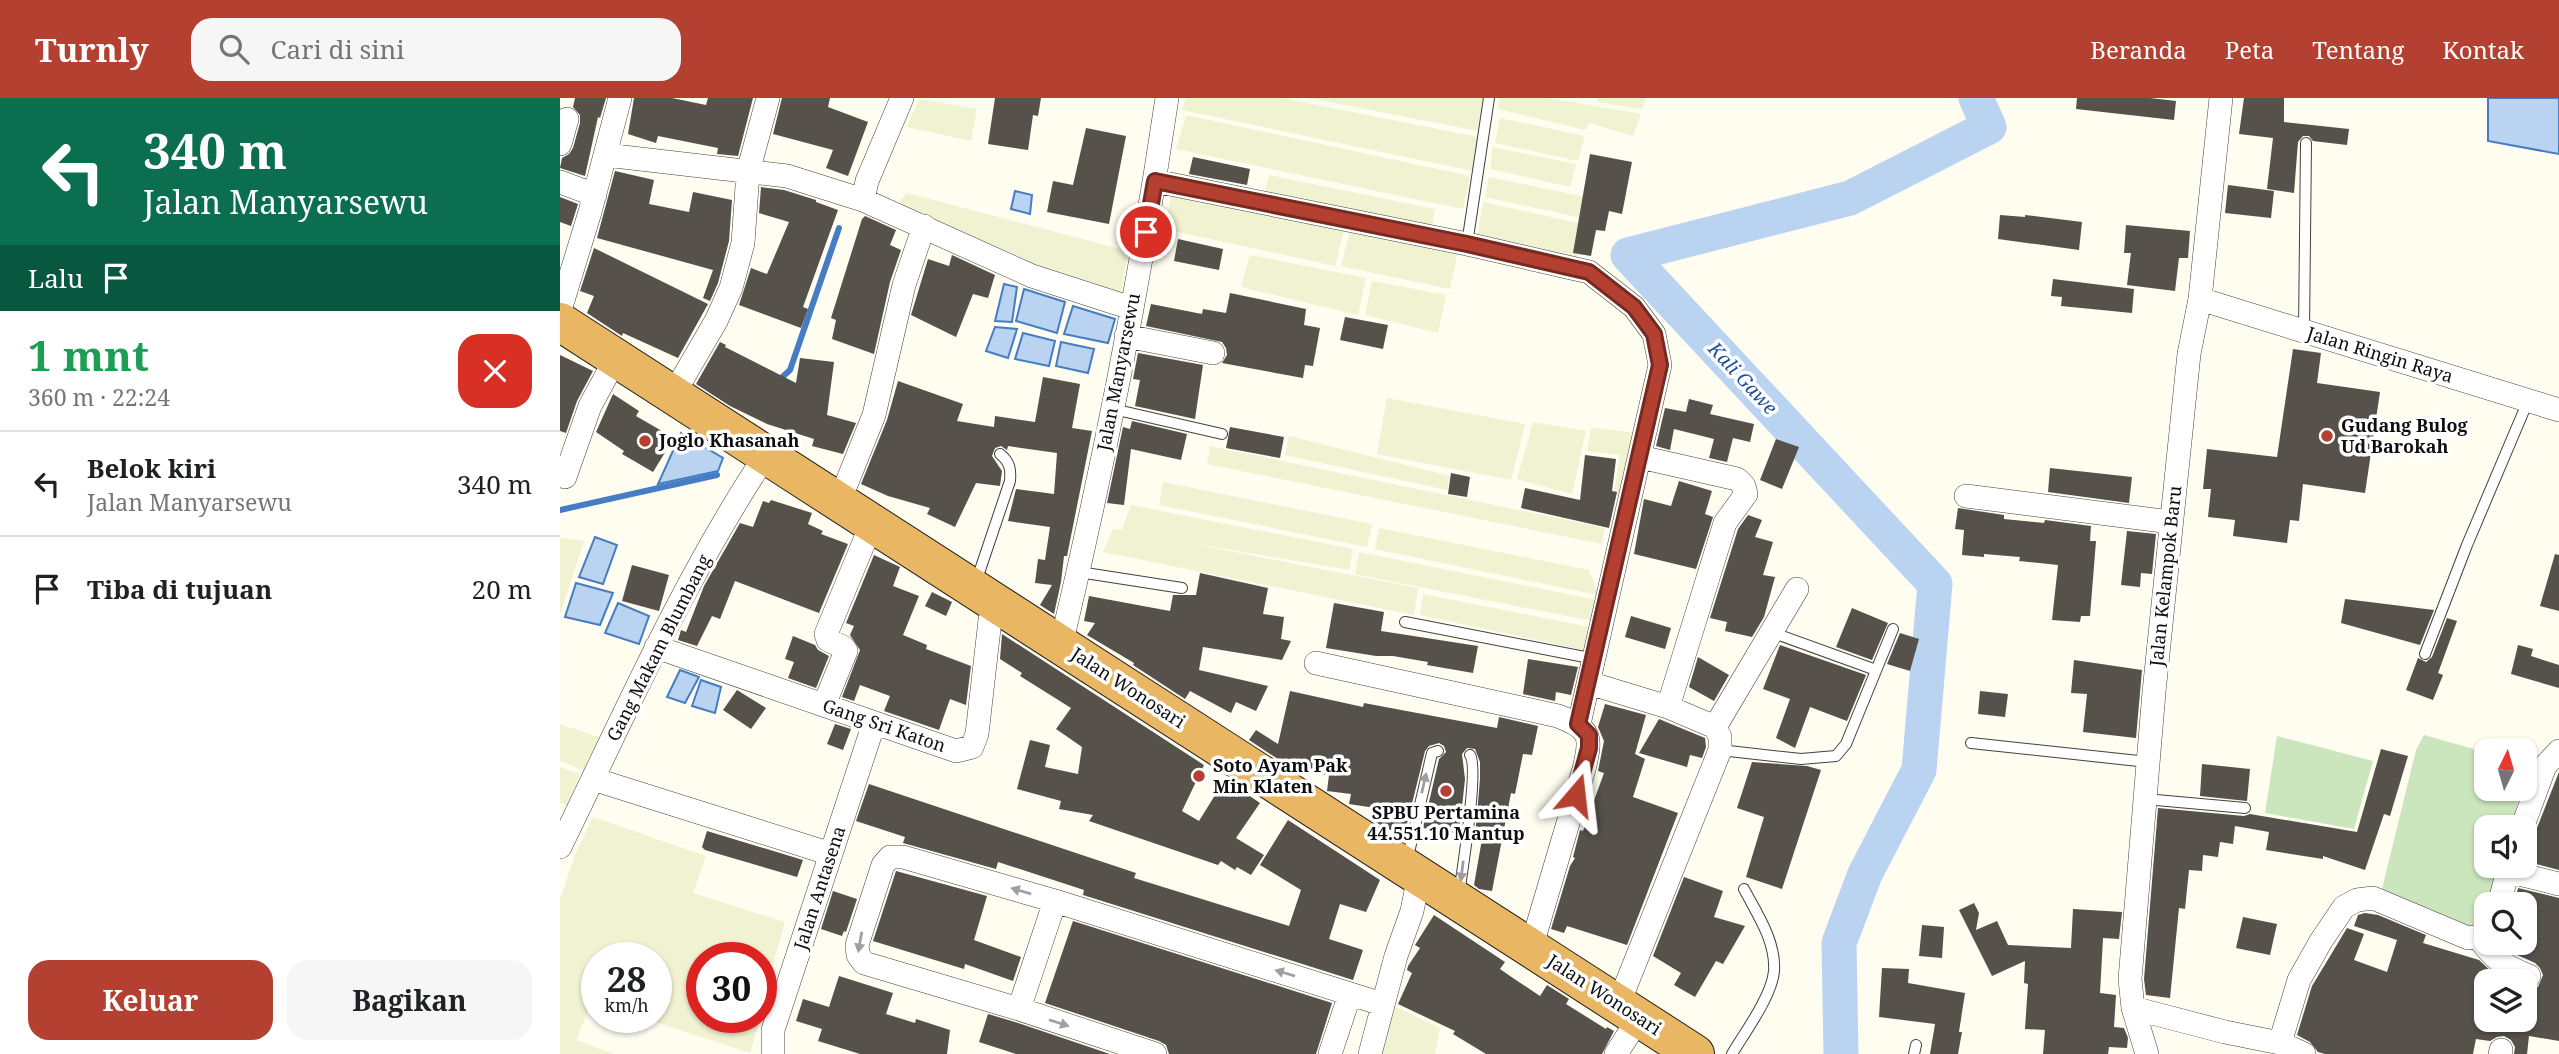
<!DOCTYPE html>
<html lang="id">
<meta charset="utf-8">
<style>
:root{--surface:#fff;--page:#f6f6f6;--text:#202124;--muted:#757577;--line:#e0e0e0;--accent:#b44031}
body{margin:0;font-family:"Noto Serif",serif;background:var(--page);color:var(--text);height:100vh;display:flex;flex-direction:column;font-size:26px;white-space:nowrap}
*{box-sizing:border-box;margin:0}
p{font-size:23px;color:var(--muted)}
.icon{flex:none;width:38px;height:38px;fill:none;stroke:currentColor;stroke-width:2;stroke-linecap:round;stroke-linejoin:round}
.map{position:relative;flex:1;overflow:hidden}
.panel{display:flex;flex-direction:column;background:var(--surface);width:560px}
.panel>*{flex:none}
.hud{background:#0b6e4f;color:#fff;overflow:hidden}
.needle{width:46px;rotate:5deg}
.buttons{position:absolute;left:1914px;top:640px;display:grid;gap:14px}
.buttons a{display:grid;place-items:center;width:63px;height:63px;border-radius:14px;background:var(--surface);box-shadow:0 2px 5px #0004;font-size:35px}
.speed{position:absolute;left:21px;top:844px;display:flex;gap:14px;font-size:35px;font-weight:700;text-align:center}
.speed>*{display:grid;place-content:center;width:91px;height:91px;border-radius:50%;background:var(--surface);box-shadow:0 2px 5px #0004;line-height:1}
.speed small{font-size:18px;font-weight:400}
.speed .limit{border:10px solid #d22;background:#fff;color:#111}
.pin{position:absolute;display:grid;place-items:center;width:60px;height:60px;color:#fff;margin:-30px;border:4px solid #fff;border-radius:50%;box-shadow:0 2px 7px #0007}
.me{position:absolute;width:77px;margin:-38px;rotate:17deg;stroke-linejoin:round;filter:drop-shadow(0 0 5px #0008)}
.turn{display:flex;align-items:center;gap:24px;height:147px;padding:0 28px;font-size:32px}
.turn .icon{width:91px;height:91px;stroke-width:2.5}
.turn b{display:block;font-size:49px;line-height:60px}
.then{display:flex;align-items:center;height:66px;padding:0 28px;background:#0003;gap:14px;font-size:26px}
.round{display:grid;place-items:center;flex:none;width:74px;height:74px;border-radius:21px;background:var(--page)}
.overview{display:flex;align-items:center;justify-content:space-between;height:119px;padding:0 28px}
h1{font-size:42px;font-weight:700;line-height:52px;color:#1e9e55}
.cta{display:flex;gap:14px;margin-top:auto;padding:14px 28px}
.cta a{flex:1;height:80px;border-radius:21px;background:var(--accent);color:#fff;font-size:28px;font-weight:700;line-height:80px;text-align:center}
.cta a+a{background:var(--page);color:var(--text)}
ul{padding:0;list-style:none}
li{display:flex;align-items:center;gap:21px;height:105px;padding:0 28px;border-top:2px solid var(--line)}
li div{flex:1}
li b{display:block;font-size:26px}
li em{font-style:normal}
header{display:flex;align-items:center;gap:42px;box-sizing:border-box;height:98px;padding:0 35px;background:var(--accent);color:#fff}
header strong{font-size:33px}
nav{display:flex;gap:38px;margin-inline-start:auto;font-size:24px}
.search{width:490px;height:63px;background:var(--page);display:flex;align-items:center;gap:18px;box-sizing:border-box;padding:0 24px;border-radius:21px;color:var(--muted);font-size:26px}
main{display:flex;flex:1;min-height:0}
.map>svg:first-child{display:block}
.farmland{fill:#f0f2d2}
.green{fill:#cbe6bc}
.water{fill:#b9d3f1;stroke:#467cc3;stroke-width:2}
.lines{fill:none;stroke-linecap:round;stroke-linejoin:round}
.stream{stroke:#467cc3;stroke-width:6}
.river{stroke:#b9d3f1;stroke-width:35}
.building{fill:#56514b}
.lane-casing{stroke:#414141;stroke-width:12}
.street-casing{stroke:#414141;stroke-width:24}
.highway-casing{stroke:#1f1f1f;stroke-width:40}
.lane{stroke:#fff;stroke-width:10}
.street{stroke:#fff;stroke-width:23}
.highway{stroke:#e9b663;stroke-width:38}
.oneway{fill:#9f9f9f}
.route-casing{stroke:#752a20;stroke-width:18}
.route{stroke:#b44031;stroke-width:12}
.poi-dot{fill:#b44031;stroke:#fff;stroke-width:2.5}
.labels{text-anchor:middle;stroke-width:7;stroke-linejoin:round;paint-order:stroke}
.street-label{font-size:18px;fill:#0e0e0e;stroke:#fff}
.poi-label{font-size:18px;font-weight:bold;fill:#0e0e0e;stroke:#fff;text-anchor:start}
.water-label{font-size:19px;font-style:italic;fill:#215097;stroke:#fff}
</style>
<header>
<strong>Turnly</strong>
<div class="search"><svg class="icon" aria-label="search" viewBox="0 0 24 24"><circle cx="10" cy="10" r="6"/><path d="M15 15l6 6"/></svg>Cari di sini</div>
<nav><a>Beranda</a><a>Peta</a><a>Tentang</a><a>Kontak</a></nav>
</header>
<main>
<section class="panel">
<div class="hud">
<div class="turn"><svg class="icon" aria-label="left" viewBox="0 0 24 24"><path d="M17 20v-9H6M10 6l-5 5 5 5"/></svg><div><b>340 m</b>Jalan Manyarsewu</div></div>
<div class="then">Lalu<svg class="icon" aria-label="arrive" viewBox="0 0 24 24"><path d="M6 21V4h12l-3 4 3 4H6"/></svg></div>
</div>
<div class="overview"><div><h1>1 mnt</h1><p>360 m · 22:24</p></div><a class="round" style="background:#d93025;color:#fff"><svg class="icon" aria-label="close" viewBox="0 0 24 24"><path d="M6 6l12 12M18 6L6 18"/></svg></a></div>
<ul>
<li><svg class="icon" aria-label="left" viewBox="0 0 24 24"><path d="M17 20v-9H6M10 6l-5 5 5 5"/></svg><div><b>Belok kiri</b><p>Jalan Manyarsewu</p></div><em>340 m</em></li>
<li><svg class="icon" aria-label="arrive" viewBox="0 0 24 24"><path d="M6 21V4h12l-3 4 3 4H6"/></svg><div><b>Tiba di tujuan</b></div><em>20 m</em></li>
</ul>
<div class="cta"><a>Keluar</a><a>Bagikan</a></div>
</section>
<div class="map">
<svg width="1999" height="956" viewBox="0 0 1999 956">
<rect width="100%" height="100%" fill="#fefdf0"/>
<path class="farmland" d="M626 0H722L918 39 913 73 622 12Z
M749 0H923L918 33Z
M940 0H988L1081 16 1073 38 1029 25 1025 32 938 11Z
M1038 0H1086L1082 11 1037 4Z
M359 1 417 11 411 43 347 29Z
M626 17 910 78 903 111 616 51Z
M940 20 1025 38 1018 63 935 45Z
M932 49 1016 66 1010 89 931 71Z
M709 77 875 111 871 134 704 98Z
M929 79 1030 100 1027 121 925 99Z
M347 95 568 153 560 200 466 169 452 155 336 107Z
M612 96 784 132 775 168 604 131Z
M923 104 1022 126 1017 162 917 140Z
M790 133 898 153 890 191 781 168Z
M690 157 806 180 798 217 681 189Z
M812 183 886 197 878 235 805 217Z
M827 300 965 326 951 382 817 356Z
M973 324 1026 333 1012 396 957 381Z
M1031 330 1081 335 1068 397 1054 396 1060 357 1027 353Z
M729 338 890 378 887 392 725 357Z
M650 348 1045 430 1042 446 647 366Z
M603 384 812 426 807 449 599 407Z
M571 407 793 451 789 472 613 442 858 490 854 517 543 454 553 431 562 432Z
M819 430 1029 472 1038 497 815 451Z
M0 440 24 443 0 517Z
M799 454 1037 502 1032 523 795 476Z
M863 496 1029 529 1023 552 860 517Z
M0 626 42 640 24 672 0 663Z
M0 669 20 676 7 707 0 705Z
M33 719 146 758 133 795 225 824 213 866 201 862V859H194L162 848 158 859H142V877L138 888 142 890V919H201L190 955 80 919H96V859H37V902L33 901 16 942 54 956H0V801L15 757Z
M832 907 880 930 875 956H820Z"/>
<path class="green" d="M1864 637 1917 652V684L1927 688V691H1937L1959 700 1951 730H1927V768H1940L1930 807H1927L1923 832 1820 799 1856 652Z
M1717 638 1813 663 1794 731 1705 715Z"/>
<path class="water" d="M1928 0H1999V56L1928 43Z
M455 93 472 97 470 116 451 111Z
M444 186 457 189 452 224 435 223Z
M464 191 505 204 497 235 456 223Z
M513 208 555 221 548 245 504 236Z
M435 229 457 231 448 260 426 253Z
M463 235 495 243 489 268 455 261Z
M501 244 534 251 528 275 496 268Z
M121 335 163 360 158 373 98 386Z
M35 439 57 447 43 486 19 479Z
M16 485 53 495 40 527 5 519Z
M58 505 89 518 79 546 45 535Z
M120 572 139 579 125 605 107 599Z
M141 582 161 589 155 615 132 608Z"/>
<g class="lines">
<path class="stream" d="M218 283 230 272 279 130
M0 412 157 377"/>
<path class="river" d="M1281 956 1279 845 1305 776 1359 672 1375 486 1068 157 1290 100 1429 29 1416 0"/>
</g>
<path class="building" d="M15 0H46L40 20 38 19 25 78 0 70 2 60 9 56 13 50 20 25V17L13 9Z
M74 0H112L146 7 148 0H193L178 58 157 56 158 50 98 38 96 45 68 36Z
M222 0H270L268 9 308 24 288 78 266 70 273 52 213 36Z
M435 0H481L478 18 473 17 468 52 428 46Z
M1517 0H1590L1616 3 1614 22 1516 11Z
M1684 0H1724V24L1789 31 1787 47 1753 43 1749 38H1743L1738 44 1734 95 1707 91 1713 40 1679 36Z
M526 30 566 38 549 126 487 114 493 83 513 87Z
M1030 56 1072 64 1062 116 1049 113 1045 133 1036 132 1031 158 1013 155Z
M633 59 690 71 687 87 629 76Z
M55 73 94 82 89 106 129 114 133 94 172 102 169 143 158 185 150 203 143 200 153 172 37 140Z
M1668 87 1714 93 1711 120 1665 115Z
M201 89 224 92 256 102V104L278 112 243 209 248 211 241 230 179 207 191 170 207 176 229 124 199 115Z
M0 99 18 106 11 128 0 124Z
M1440 117 1465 119V117L1522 124 1519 152 1438 141Z
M305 118 336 132 330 147 341 152 330 184 314 256 272 241 276 222 271 220 302 121Z
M1566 127 1630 133 1628 160H1619L1615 193 1567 187 1571 155H1564Z
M618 141 663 151 659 172 614 163Z
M34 150 148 206 118 260 63 235 62 238 27 215 34 198 20 193Z
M392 157 435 177 428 200 413 196 396 239 351 217 368 161 389 168Z
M1493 181 1574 191 1572 215 1501 208 1502 199 1491 198Z
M670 195 746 211 744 227 760 230 753 268 745 267 743 280 662 265 667 257 666 250 662 244 586 228 591 206 642 216 643 211 666 215Z
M785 219 828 227 823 251 780 242Z
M160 244 166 247 165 249 236 285 240 260 274 264 267 317 296 325 283 356 252 348 254 341 207 326 170 308 136 286Z
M1733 251 1761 255 1757 285 1820 294 1805 395 1743 386 1739 423 1730 422 1727 445 1673 438 1675 422 1648 419 1651 391H1643L1647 351 1717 359Z
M578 255 643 267 635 321 575 308 580 282 573 281Z
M0 257 33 273 17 303 6 335 0 333Z
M483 279 520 286 512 330 532 333 507 458H504L501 484 494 516 480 507 492 487 475 485 478 461 485 462 490 429 448 423 456 391 494 396 497 355 448 348 447 352 441 348 435 350 432 358 442 373 440 388 416 385 395 429 367 416 370 410 328 398 301 386 327 322 338 283 403 306 397 323 434 329 435 318 475 324Z
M53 296 79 313 76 318 114 340 93 374 62 356 64 353 36 334Z
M1129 301 1153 307 1150 316 1194 326 1190 344 1173 340 1167 364 1149 360 1154 341 1114 331 1110 352 1096 348 1105 310 1126 314Z
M572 323 627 336 621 362 571 351 564 407 547 405 563 329 570 331Z
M670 329 724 339 720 360 666 350Z
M1216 341 1239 349 1222 391 1200 382Z
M1025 357 1056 361 1052 393 1057 394 1049 430 961 410 965 390 1020 402Z
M1490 370 1572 379 1569 405 1488 394Z
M891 375 910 379 907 399 888 396Z
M1119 383 1152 393 1145 416 1153 419 1136 471 1074 456 1084 401 1111 408Z
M211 402 252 415 248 426 263 433 261 436 288 446 259 515 175 483 160 521 152 518 137 548 118 542 121 532 126 534 144 488 180 425 193 429 203 403 209 405Z
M1398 410 1444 417V421L1484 425 1485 422 1531 428 1530 443H1536L1530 518H1521L1520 524 1492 522 1498 467 1459 463 1460 459 1424 456V459L1402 457 1404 432 1395 431Z
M1188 417 1202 422 1195 439 1213 444 1203 477 1215 479 1204 519 1192 539 1165 533 1167 524 1150 520 1178 431Z
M1567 433 1596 436 1592 476 1581 475 1580 489 1561 487Z
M1995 456 1999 457V513L1980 508Z
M314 457 340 469 333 488 359 498 343 537 367 547 366 551 411 568 406 607 390 601 379 632 324 613 330 598 300 587 294 603 282 599 300 552 290 537 294 528 286 525Z
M72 467 109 477 99 513 62 503Z
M640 475 708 490 703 516 724 519 721 541 731 543 722 562 643 549 639 572 708 588 696 613 676 604 671 615 630 593 625 601 573 567 574 565 527 537 535 525 524 523 529 498 610 513 613 497H636Z
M372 494 392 504 386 518 365 508Z
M1785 501 1874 512 1860 547 1781 525Z
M774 505 824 514 821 533 918 548 913 575 867 567 868 564 833 558H816L766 550Z
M1292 510 1328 525 1312 562 1276 549Z
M1071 518 1111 530 1105 551 1065 539Z
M1887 520 1897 523 1878 575 1883 577 1873 602 1846 592 1858 560 1866 564 1872 559Z
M1340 535 1359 541 1350 573 1327 566Z
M442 536 644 667 622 713 639 723 665 681 700 705 676 740 704 757 691 777 677 769 675 772 661 763 658 767 529 723 533 717 499 711 501 703 457 691 470 642 490 647 485 669 518 676 522 649 496 631 511 610 460 578 462 575 440 561Z
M233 538 255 547 258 552 269 558 256 590 228 580 234 564 225 561Z
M1220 547 1306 577 1287 623 1250 609 1235 650 1216 640 1230 601 1203 591Z
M1958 547 1973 551 1971 558 1999 567V590L1951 576Z
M1138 559 1169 577 1154 603 1129 589Z
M968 561 1018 569 1011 597 996 594 995 603 963 596Z
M1514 562 1582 572 1576 640 1523 634 1527 596 1511 595Z
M177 592 206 610 191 631 163 612Z
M730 593 803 609 804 605 937 630 939 619 978 628 972 657 963 656 955 696 951 695 932 793 919 791 914 787 922 741 915 739 920 681V664L915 651 907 650 902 656 905 681 899 736 863 730 879 661 886 654 884 648 879 645 869 648 865 653 845 734 826 731 813 722 815 710 789 706 791 696 767 693 769 677 736 673 689 642 696 632 718 646Z
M1420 593 1448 596 1445 619 1418 616Z
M1045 606 1086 617 1075 656 1085 661 1073 699 1118 715 1067 847 1007 828 1004 835 991 831 1010 768 1015 760 1013 759 1020 732 1023 733 1044 675 1038 673 1044 643 1038 629Z
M1099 621 1145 640 1146 649 1142 660 1130 657 1127 669 1079 655Z
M275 626 291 631 283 652 267 646Z
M1821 651 1848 658 1830 718 1824 716 1805 772 1763 758V761L1706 752 1709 734 1675 728 1673 746 1660 744 1658 759 1643 757 1642 773 1629 772 1625 811 1619 810 1610 900 1586 897 1584 881 1598 710 1684 718 1690 716 1797 734Z
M1192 664 1247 668 1261 672 1222 791 1186 779 1204 719 1177 710Z
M1642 666 1690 671 1687 703 1640 698Z
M1999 674V772L1965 763 1968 742 1975 735Z
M309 686 576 775 574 780 729 828 741 792 700 767 728 722 820 782 806 814 780 806 769 841 803 852 793 882 523 797 524 792 438 764 436 771 343 745 345 739 296 723Z
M147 733 243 762 237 779 145 752 142 749Z
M336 773 427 798 414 842 461 859 453 883 405 866 404 871 313 843Z
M1124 779 1163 793 1154 819 1185 828 1163 866 1156 863 1135 899 1114 887 1121 875 1093 858Z
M1958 790 1999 800V943L1969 938 1967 956H1954L1955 949 1951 942 1944 938 1937 939 1930 943 1916 941 1913 956H1765L1758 954 1750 944 1737 937 1752 888 1787 830 1804 836 1794 862 1827 874 1837 842 1794 828 1798 817 1805 815 1818 817 1866 837 1863 845 1919 862 1932 874 1947 884H1927V922H1965V891L1978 889 1983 877 1980 870 1975 865 1953 855 1941 845H1965V807H1954Z
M273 793 297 801 286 834 284 833 282 838 261 831Z
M1414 805 1419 815 1416 832 1437 823 1448 847 1511 850 1513 811 1562 814 1559 841 1543 840 1540 895 1556 897 1554 929 1564 930 1568 940 1567 950 1549 949 1548 956H1483L1485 932 1465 931 1468 886 1464 885 1465 863 1432 878 1399 812Z
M874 817 945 864 940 871 950 878 980 898 987 887 1009 901 1006 906 1046 931 1047 929 1054 933 1042 956H926L893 936 895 933 838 906 852 875 847 872 848 868 860 850 855 847Z
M1683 819 1717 826 1710 857 1676 850Z
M513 823 772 905 756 956H609L606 947 599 943 485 905Z
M1362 827 1384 829 1382 860 1359 858Z
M1322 870 1349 871 1348 885 1405 895 1399 934H1402L1398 956H1370L1375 926 1319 919Z
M279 878 333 895 326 916 355 925 356 921 390 932 387 956H300L258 943 262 931 236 923 243 901 269 909Z
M428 916 455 924 550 956H456L419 944Z"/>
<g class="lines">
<g class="lane-casing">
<path id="lane" d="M907 146 929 0
M1744 233 1746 45
M553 311 662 336
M519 474 622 490
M416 484 450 383C451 371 450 364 440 356
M845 524 1035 561
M1211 534 1316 572
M1865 556 1907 447 1968 303
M1411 645 1588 664
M1160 652 1241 661 1276 658 1286 646 1333 531
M1585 701 1685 710
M847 763 872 655 878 653
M899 796C902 774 919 669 910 657
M1172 956C1185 934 1212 898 1214 873 1216 843 1197 816 1184 791
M1354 956 1356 947"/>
</g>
<g class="street-casing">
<path id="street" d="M0 46 7 21
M46 57 227 78 303 102 472 178 571 210
M595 83 907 146 1029 174 1074 209 1094 236 1100 267 1019 626
M0 84 35 97
M303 102 307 83 342 0
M1640 201 1999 312
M0 212 30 114 60 0
M566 238 653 255
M113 297 156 223 171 190 183 145 188 74 208 0
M1080 359 1177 381 1184 388 1186 396 1165 425 1108 609
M5 379 30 308 56 260
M1406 398 1611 424
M279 404 314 317 344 187 364 128
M501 547C544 366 580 183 607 0
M96 549 396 653 412 649 417 636 430 522 434 503
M756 565 998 618C1031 631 1032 638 1024 671L971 850
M1029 585 1108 609 1155 629 1160 639V652L1058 907
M264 607 286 553 283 549 268 542 266 536 312 425
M1155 629 1237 491
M33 681 271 756
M1962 730 1985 668 1999 653
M0 749C65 616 124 480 206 357
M1947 773 1999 786
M1939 807 1949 768
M1918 839C1934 861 1943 868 1969 878
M1573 910 1665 934 1720 945 1744 956
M459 911 495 803
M1720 945 1739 882 1761 843 1784 809 1797 802 1813 800 1908 840 1927 837
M213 956V932L314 625
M595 956 459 911 304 865 298 857 297 847 323 767 330 759H343L495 803 822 906
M770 956 790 896
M810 956 836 858 852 813 859 778
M1056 956 1079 920
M1587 956 1573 910 1570 881 1594 594 1629 256 1640 201 1661 0
M1940 956 1941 952"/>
</g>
<g class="highway-casing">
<path id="highway" d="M0 224 1135 956"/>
</g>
<use href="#lane" class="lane"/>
<use href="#street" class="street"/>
<use href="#highway" class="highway"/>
</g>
<defs><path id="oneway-solid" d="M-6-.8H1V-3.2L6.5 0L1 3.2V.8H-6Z" transform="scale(1.75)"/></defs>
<g class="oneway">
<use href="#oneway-solid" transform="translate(864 685) rotate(-77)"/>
<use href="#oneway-solid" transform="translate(902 773) rotate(97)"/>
<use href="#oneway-solid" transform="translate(461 793) rotate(-164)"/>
<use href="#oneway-solid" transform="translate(300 844) rotate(100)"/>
<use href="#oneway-solid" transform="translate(725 875) rotate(-163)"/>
<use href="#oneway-solid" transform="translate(499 925) rotate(18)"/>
</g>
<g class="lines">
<g class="route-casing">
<path id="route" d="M586 134 595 83 907 146 1029 174 1074 209 1094 236 1100 267 1018 626 1029 637V650L1016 697"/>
</g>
<use href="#route" class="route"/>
</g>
<g class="poi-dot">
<circle cx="1767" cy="338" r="7"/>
<circle cx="85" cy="343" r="7"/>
<circle cx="639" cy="678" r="7"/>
<circle cx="886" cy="693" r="7"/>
</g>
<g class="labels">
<g class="street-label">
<text transform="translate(1820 257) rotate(17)" y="6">Jalan Ringin Raya</text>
<text transform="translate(559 274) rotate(-79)" y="6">Jalan Manyarsewu</text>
<text transform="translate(1606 478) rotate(-84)" y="6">Jalan Kelampok Baru</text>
<text transform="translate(99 550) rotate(-63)" y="6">Gang Makam Blumbang</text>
<text transform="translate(568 590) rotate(33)" y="6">Jalan Wonosari</text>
<text transform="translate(324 628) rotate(19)" y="6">Gang Sri Katon</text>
<text transform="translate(260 790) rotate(-72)" y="6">Jalan Antasena</text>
<text transform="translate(1044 897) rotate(33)" y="6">Jalan Wonosari</text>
</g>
<g class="poi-label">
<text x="1781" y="334">Gudang Bulog<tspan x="1781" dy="21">Ud Barokah</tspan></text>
<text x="99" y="349">Joglo Khasanah</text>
<text x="653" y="674">Soto Ayam Pak<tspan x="653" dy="21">Min Klaten</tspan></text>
<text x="886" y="721" text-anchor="middle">SPBU Pertamina<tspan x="886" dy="21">44.551.10 Mantup</tspan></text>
</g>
<g class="water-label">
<text transform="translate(1183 280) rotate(47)" y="7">Kali Gawe</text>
</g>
</g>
</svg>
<div class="buttons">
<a><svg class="needle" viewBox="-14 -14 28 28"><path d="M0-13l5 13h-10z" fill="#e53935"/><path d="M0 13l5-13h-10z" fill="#757577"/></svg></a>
<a><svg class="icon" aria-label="sound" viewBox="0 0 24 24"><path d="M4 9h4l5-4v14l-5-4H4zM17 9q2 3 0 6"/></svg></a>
<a><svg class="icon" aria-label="search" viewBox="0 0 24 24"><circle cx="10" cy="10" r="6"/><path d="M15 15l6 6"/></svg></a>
<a><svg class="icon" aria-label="layers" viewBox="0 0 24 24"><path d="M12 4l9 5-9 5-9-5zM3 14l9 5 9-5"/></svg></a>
</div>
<div class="speed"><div>28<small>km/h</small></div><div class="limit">30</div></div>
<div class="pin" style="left:586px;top:134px;background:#d93025"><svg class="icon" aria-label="arrive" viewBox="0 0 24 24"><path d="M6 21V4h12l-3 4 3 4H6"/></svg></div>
<svg class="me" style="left:1016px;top:697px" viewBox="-20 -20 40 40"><path d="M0-17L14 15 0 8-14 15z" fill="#b44031" stroke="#fff" stroke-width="4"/></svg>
</div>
</main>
